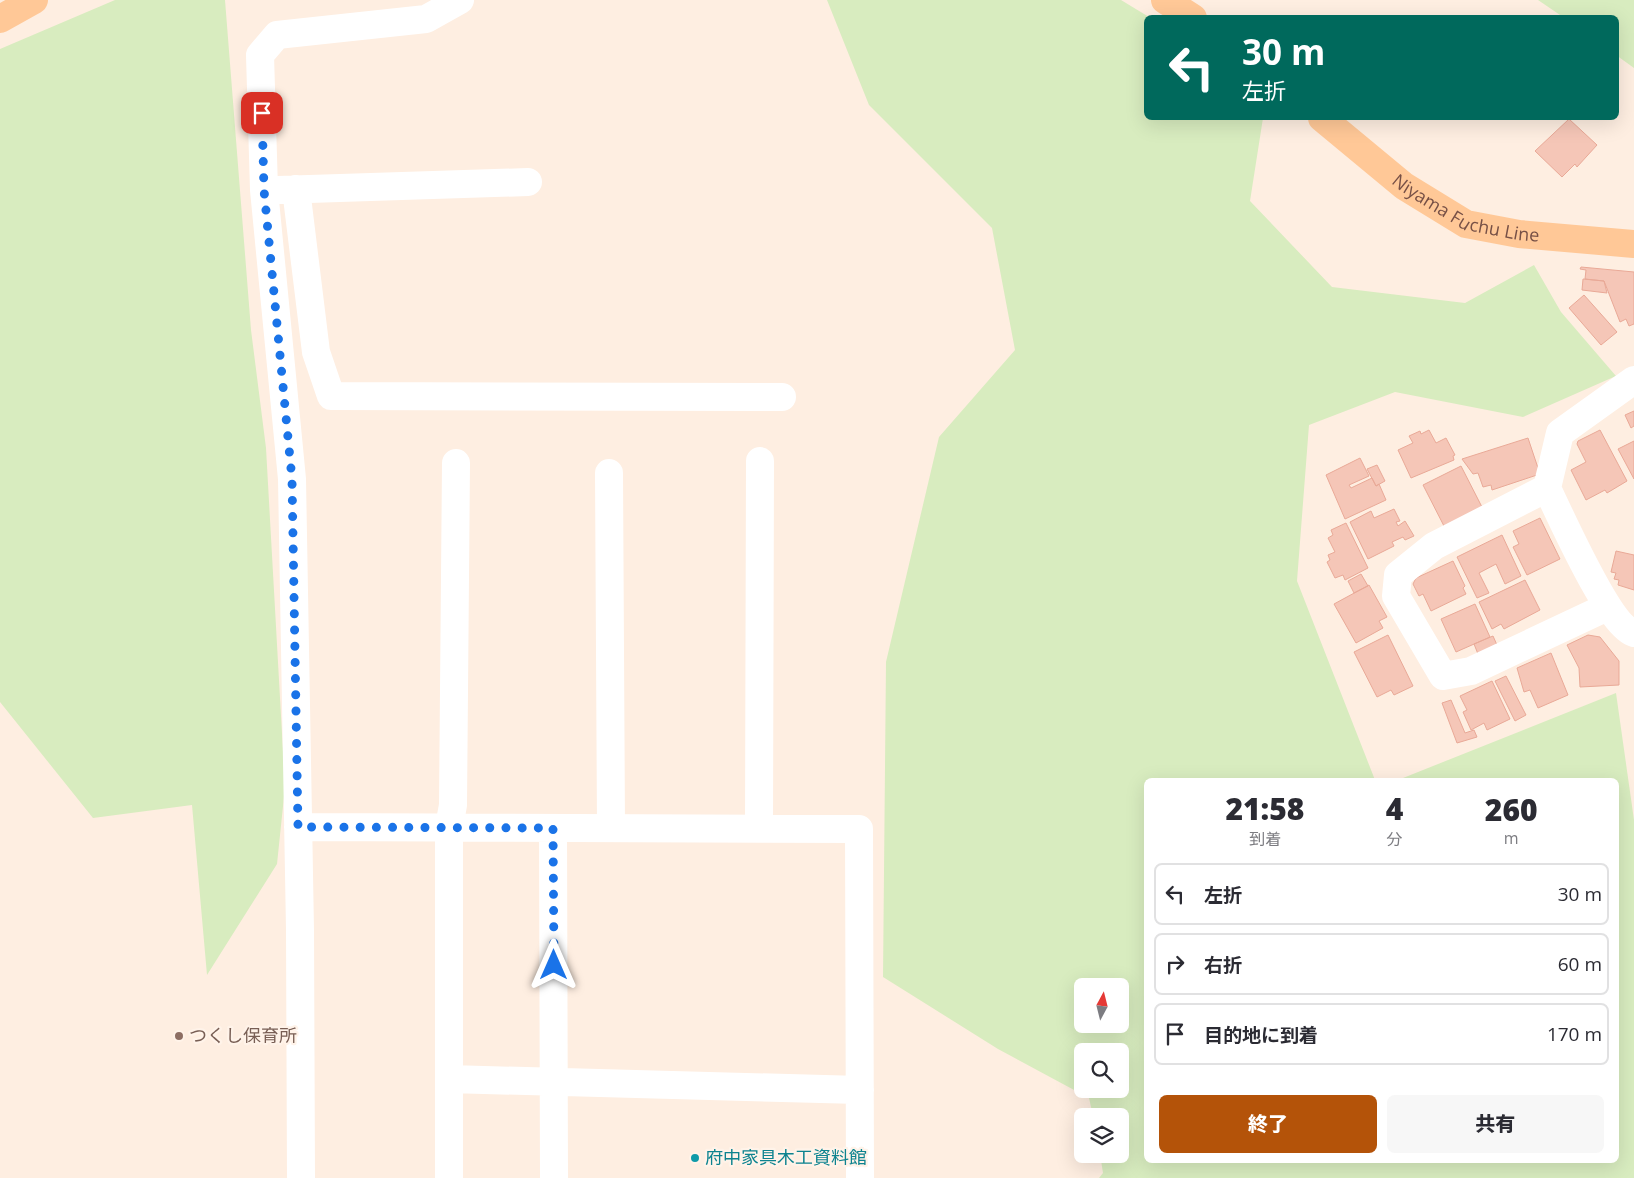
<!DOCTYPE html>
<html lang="ja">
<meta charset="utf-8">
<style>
:root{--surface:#fff;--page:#f7f7f7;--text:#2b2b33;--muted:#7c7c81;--line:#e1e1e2;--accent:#b45309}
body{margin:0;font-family:"Open Sans","Noto Sans JP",sans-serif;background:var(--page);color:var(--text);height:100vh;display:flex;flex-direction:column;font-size:19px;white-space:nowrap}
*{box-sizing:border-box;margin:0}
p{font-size:16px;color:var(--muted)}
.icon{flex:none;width:28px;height:28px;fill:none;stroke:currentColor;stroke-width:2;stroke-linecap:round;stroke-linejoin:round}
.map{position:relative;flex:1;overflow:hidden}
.panel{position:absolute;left:1144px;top:778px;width:475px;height:385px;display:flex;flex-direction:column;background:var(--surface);border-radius:8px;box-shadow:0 5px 20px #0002}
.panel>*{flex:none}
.hud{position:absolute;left:1144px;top:15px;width:475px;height:105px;border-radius:8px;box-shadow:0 5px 20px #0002;background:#00695c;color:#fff;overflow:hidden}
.needle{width:32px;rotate:7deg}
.buttons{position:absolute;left:1074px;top:978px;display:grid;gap:10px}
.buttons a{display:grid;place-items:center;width:55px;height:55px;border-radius:8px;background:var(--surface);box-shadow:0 5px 20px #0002;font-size:25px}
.pin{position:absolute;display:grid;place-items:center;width:42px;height:42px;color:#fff;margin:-21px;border-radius:10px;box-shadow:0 2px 8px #0006}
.me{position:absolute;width:55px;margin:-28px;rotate:0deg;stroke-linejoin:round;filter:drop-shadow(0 0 4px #0008)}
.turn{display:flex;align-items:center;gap:18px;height:105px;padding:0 15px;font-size:22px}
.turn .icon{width:65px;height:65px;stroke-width:2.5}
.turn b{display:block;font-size:35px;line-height:42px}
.eta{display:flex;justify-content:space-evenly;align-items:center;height:85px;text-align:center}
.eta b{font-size:30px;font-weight:800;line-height:35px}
.cta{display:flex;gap:10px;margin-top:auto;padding:10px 15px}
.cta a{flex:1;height:58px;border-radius:8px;background:var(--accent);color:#fff;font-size:20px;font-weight:800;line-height:58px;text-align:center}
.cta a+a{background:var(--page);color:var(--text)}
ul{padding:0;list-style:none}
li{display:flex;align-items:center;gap:15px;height:62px;margin:0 10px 8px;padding:0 5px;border:2px solid var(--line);border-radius:8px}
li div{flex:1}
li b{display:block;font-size:19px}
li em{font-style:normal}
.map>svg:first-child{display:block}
.green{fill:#d8ecbf;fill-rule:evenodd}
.building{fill:#f5c6b7;stroke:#e9a997}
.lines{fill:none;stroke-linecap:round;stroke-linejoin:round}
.minor{stroke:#fff;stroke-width:28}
.major{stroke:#ffc897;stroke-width:28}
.route{stroke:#1a73e8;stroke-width:9;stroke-dasharray:0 16.2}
.education-dot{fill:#8d6e63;stroke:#fff3e9;stroke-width:2}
.culture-dot{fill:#0f9aa8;stroke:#fff3e9;stroke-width:2}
.labels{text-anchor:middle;stroke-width:4.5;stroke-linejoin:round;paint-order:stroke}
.street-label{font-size:18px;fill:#775046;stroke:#fff3e9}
.education-label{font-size:18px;fill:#785e54;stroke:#fff3e9;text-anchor:start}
.culture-label{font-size:18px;fill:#0d838f;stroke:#fff3e9;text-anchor:start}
</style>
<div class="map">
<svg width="1634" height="1178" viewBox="0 0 1634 1178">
<rect width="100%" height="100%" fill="#feeee1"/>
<path class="green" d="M115 0H225L251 330 266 448 285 787 277 864 207 975 192 805 93 818 0 702V49Z
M827 0H1121L1149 17 1146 18V118H1263L1250 201 1332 287 1465 303 1534 265 1561 312 1616 376 1523 417 1395 392 1309 425 1297 581 1375 780H1146V1160H1616V780H1398L1616 693 1634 820V1178H1099L1103 1173 1100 1154H1120V1116H1093L1089 1098 998 1049 883 977 886 662 939 437 1015 350 992 228 869 105ZM1082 986H1120V1024H1082ZM1082 1051H1120V1089H1082Z
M1538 0H1634V68L1616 55V18L1563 17Z"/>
<path class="building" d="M1569 119 1597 145 1577 167 1575 164 1562 177 1535 151Z
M1581 267 1634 272V324L1629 326 1626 319 1620 322 1604 281 1585 279 1586 270 1580 269Z
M1583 279 1604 281 1607 293 1582 290Z
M1584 295 1617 332 1601 345 1569 308Z
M1634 411V426L1631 428 1625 415Z
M1429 430 1436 443 1446 438 1455 455 1453 456 1454 460 1411 478 1398 450 1413 443 1409 436 1420 431 1421 434Z
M1600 430 1627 481 1607 493 1605 490 1586 500 1571 470 1586 462 1577 444 1578 441Z
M1528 438 1540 474 1492 490 1491 485 1483 487 1478 473 1473 474 1462 459Z
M1634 441V479L1618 449Z
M1360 458 1369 476 1349 485 1351 488 1372 478 1376 486 1379 484 1386 500 1345 519 1326 475Z
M1377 465 1385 481 1376 486 1367 469Z
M1461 466 1483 509 1445 528 1423 485Z
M1394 509 1400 521 1396 522 1398 526 1405 521 1414 536 1405 540 1403 537 1392 542 1394 546 1368 559 1350 522 1371 511 1374 518Z
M1540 518 1560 559 1527 575 1513 547 1519 544 1513 531Z
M1346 523 1368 568 1345 580 1343 575 1335 578 1327 562 1330 560 1328 555 1335 552 1328 538 1333 535 1331 530Z
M1502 535 1521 576 1505 584 1496 564 1479 573 1489 593 1477 598 1457 557Z
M1616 551 1634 555V590L1618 585 1619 580 1614 579 1616 573 1611 572Z
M1453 561 1465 586 1463 588 1466 594 1431 611 1423 594 1419 596 1413 584 1416 578Z
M1361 574 1368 586 1354 593 1348 581Z
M1525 580 1540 610 1504 629 1501 624 1492 629 1479 602Z
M1369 585 1387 617 1379 621 1383 628 1356 643 1334 604Z
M1475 604 1490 637 1456 652 1441 619Z
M1388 635 1413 686 1394 695 1391 690 1377 697 1354 652Z
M1588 635 1600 637 1619 661V685L1580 687 1579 668 1567 645Z
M1493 636 1497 645 1478 654 1474 644Z
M1551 653 1568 695 1538 708 1530 690 1524 692 1517 668Z
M1506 676 1526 715 1515 721 1495 681Z
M1492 681 1510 719 1487 730 1484 723 1471 730 1463 712 1467 710 1460 696Z
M1451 700 1465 733 1474 730 1477 737 1457 743 1442 703Z"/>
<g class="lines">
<path class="minor" d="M296 189 316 352 331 396 782 397
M278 190 528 182
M609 473 611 828
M1547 488C1560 515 1609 626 1634 633
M1607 607 1471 671 1443 676 1396 596 1398 575 1434 546 1547 488 1560 433 1634 380
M298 827 859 829 860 1178
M553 828 554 1178
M759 828 760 461
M449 1079 860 1090
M301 1178 300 930 292 479 264 190 260 55 277 35 426 19 460 0
M449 1178V827L453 805 456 463"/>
<g class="major">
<path d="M1165 0 1193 18"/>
<path d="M0 19 34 0"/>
<path id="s1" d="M1322 118 1404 186 1466 224 1519 234 1634 244"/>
</g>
</g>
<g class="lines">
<path class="route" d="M262 113 264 190 292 479 298 827 553 828 554 965"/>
</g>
<circle class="education-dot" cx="179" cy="1036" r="5"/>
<circle class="culture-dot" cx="695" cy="1158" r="5"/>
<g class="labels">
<g class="street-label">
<text dy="6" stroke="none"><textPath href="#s1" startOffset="174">Niyama Fuchu Line</textPath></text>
</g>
<g class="education-label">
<text x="189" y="1042">つくし保育所</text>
</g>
<g class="culture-label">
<text x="705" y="1164">府中家具木工資料館</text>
</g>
</g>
</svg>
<div class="buttons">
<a><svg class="needle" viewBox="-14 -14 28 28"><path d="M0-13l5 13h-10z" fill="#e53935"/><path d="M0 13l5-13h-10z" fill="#7c7c81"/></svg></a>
<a><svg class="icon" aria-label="search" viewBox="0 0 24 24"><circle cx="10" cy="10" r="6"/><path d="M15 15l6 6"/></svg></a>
<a><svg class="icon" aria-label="layers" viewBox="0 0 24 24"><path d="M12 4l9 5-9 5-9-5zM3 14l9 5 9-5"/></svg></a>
</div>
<div class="pin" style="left:262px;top:113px;background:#d93025"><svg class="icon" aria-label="arrive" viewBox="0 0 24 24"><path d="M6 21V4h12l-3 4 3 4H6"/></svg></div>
<svg class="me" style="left:554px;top:965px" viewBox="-20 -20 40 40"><path d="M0-17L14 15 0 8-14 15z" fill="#1a73e8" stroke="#fff" stroke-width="4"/></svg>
<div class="hud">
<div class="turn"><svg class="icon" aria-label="left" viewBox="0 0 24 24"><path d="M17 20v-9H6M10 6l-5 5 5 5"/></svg><div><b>30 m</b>左折</div></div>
</div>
<section class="panel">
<div class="eta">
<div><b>21:58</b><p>到着</p></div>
<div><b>4</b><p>分</p></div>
<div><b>260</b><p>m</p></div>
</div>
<ul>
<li><svg class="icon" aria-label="left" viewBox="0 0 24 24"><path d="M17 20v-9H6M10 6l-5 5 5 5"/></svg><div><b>左折</b></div><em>30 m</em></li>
<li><svg class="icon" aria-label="right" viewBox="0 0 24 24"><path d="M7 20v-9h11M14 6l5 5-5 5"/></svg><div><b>右折</b></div><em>60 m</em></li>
<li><svg class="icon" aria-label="arrive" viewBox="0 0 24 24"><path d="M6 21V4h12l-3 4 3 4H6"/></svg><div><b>目的地に到着</b></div><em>170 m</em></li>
</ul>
<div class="cta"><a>終了</a><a>共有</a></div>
</section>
</div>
